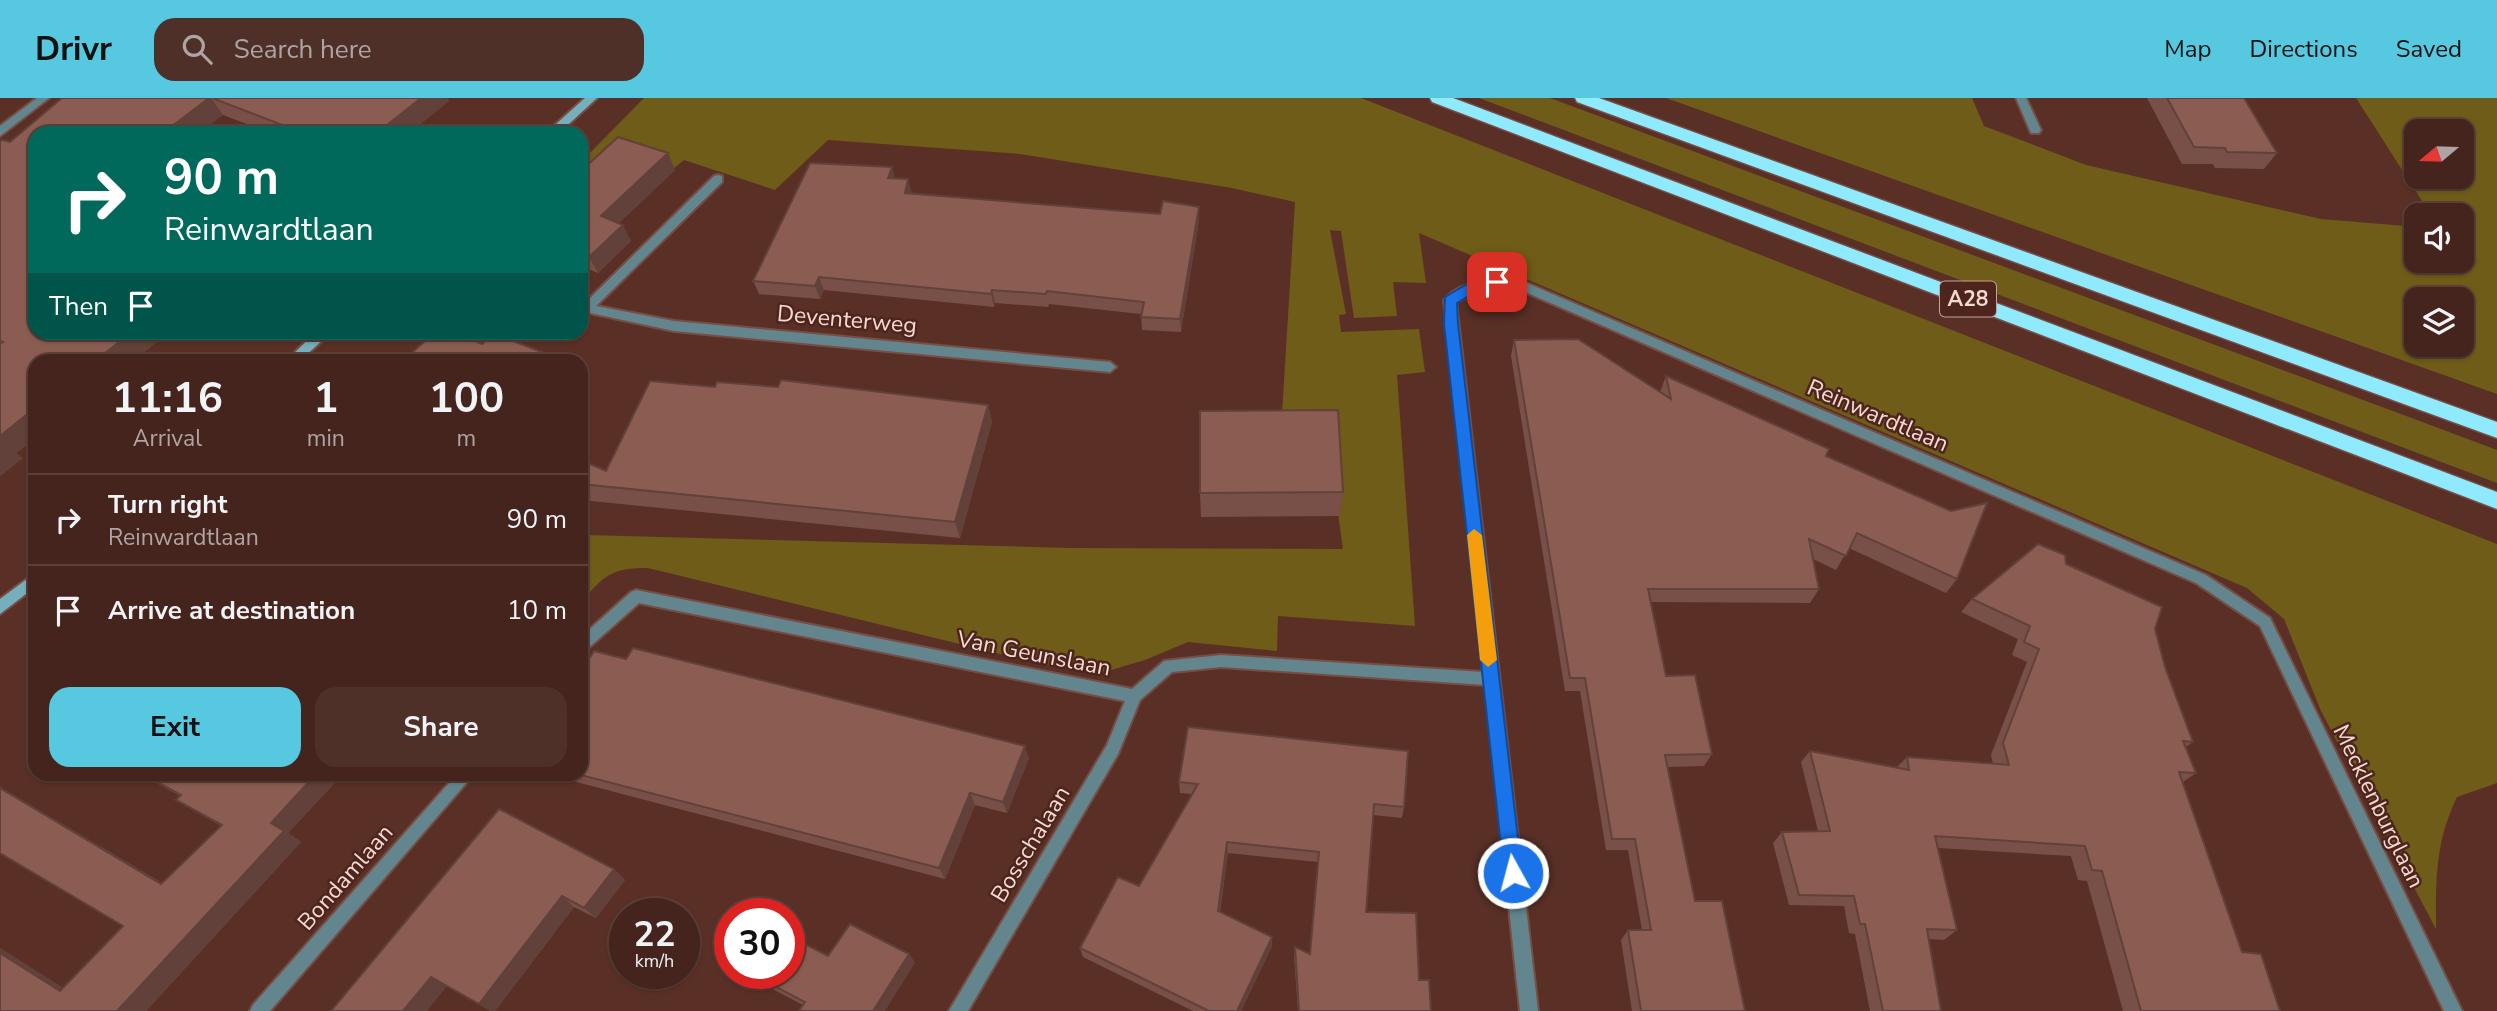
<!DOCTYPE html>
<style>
:root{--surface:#44241c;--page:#4e3029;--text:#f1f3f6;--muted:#afa4a3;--line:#5c413b;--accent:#56c9e1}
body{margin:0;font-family:"Nunito Sans",sans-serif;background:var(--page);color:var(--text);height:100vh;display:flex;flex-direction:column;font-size:26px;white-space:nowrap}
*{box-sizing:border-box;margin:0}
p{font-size:23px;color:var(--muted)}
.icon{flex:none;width:38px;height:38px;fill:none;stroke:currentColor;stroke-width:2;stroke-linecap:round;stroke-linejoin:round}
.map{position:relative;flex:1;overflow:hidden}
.drawer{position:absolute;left:28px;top:256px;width:560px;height:427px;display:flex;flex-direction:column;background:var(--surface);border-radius:21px;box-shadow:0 2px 5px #0004,0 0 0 2px var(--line)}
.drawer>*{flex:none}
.banner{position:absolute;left:28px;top:28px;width:560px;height:214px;border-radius:21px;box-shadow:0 2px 5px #0004,0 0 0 2px var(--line);background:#00695c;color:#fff;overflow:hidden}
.needle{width:46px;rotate:251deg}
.controls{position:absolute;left:2404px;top:21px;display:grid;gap:14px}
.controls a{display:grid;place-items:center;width:70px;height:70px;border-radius:14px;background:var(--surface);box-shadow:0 2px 5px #0004,0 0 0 2px var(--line);font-size:35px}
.speed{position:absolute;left:609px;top:800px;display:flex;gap:14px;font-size:35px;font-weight:700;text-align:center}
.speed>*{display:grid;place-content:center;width:91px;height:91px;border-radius:50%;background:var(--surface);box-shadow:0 2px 5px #0004,0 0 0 2px var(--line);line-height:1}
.speed small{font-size:18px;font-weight:400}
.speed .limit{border:10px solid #d22;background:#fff;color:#111}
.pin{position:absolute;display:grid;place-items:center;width:60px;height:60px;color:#fff;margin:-30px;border-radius:14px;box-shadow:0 4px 10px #0006}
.me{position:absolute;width:77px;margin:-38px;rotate:353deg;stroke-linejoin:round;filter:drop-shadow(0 0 5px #0008)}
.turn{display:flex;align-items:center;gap:24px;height:147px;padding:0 21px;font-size:32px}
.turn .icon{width:91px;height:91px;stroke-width:2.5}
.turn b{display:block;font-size:49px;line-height:60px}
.then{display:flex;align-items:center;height:66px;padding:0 21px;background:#0003;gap:14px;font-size:26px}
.eta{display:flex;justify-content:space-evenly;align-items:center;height:119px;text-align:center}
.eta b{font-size:42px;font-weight:700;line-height:49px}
.button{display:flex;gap:14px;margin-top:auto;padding:14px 21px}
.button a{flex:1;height:80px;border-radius:21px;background:var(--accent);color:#111;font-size:28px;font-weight:700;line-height:80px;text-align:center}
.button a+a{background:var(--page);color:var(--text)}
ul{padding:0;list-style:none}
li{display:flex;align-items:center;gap:21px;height:91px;padding:0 21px;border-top:2px solid var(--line)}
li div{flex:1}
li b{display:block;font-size:26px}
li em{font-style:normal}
header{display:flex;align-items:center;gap:42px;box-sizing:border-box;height:98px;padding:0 35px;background:var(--accent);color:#111}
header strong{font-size:33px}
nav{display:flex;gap:38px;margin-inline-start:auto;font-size:24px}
.search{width:490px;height:63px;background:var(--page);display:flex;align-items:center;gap:18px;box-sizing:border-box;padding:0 24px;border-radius:21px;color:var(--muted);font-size:26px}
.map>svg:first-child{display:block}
.green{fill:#6e5c18;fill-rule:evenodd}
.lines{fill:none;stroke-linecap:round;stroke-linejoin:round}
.service-casing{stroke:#764e45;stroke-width:4}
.minor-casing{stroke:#764e45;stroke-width:4}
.secondary-casing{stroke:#764e45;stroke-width:4}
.motorway-casing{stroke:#764e45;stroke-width:3}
.service{fill:#63868e;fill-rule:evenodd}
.minor{fill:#63868e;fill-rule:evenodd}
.secondary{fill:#76afbc;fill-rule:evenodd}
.motorway{fill:#90eafe;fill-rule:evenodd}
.wall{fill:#785047}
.shaded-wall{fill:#614139}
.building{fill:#8b5d52;stroke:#614139;stroke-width:2}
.route{fill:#1a73e8;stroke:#114b97;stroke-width:2}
.slow{fill:#f59e0b}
.labels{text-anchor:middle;stroke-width:5;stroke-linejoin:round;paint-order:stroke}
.shield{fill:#4e251c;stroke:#c3a39c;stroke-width:2}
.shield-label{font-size:21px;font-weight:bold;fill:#f5d9d3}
.street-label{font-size:23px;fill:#f5d9d3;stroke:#4e251c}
</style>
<header>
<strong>Drivr</strong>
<div class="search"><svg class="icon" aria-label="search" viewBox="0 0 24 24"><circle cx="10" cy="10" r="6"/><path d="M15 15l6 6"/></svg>Search here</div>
<nav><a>Map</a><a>Directions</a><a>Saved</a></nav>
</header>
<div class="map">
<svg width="2497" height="913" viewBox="0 0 2497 913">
<rect width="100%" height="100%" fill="#5a3026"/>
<path class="green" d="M644 0H1361L2497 446V685L2457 699C2435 745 2436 780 2436 831L2321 613 2284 521 2247 490 1419 135 1426 185 1393 184 1397 218 1354 220 1341 133 1330 132 1346 216 1339 217 1341 234 1419 231 1425 274 1397 277 1415 528 1278 518 1277 553 1188 544 1145 562 1101 575 1050 568 648 470C611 470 604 477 581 505V443L586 437 1071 450 1343 451 1327 336 1281 332 1295 104 1232 90 1020 56 828 42 775 92 684 62 673 71 581 83V64Z
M1479 0H1550L2409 319 2497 352V385Z
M1666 0H1972L1984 28 2086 67 2321 121 2417 129V163H2462V117H2431L2356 0H2497V296ZM2417 33H2462V79H2417ZM2417 201H2462V247H2417Z"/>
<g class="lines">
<g class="service-casing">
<path id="service" d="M718 77 722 78V84L591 213H583V207L714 78Z"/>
</g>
<g class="minor-casing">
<path id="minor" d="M37 0H49L0 38V28Z
M2016 0H2026L2041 32 2039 35H2031Z
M1499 181 1522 183 2206 477 2270 520 2462 913H2444L2260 528 2196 485 1516 190 1482 191 1456 204 1538 913H1520L1485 587 1221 569 1172 574 1140 602 1118 656 968 913H949L1107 647 1125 603 639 505 586 552 581 554V539L631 494 636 492 1132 591 1164 563 1221 557 1483 574 1444 202C1457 187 1480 182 1499 181Z
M581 205 674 223 1110 264 1116 269 1110 274 674 233 581 213Z
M457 676H474L270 913H250L253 907Z"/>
</g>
<g class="secondary-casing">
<path id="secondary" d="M585 0H597L559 35H546Z
M316 234H331L301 262H287Z
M35 475V489L0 516V501Z"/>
</g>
<g class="motorway-casing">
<path id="motorway" d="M1430 0H1453L2497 394V411L1432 4Z
M1575 0H1599L2497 324V340L1577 4Z"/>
</g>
<use href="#service" class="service"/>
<use href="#minor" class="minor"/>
<use href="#secondary" class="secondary"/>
<use href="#motorway" class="motorway"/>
</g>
<path class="wall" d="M62 0H447L449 3 409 35H271L223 17 35 35V234H169L134 262H35V341L16 355 23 360 0 378V43L10 44Z
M2147 0H2244L2277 55 2264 71 2215 70 2213 66H2182Z
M675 72 619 125 631 143 598 175 581 168V73Z
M895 80 912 96 1199 122 1181 234 1142 232 1141 216 1049 206 1048 209 995 205 994 209 824 192 820 201 759 196 753 183Z
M1514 242 1660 294 1666 278 1826 358 1957 481 1946 495 1849 450 1836 472 1813 461 1819 491 1810 505 1650 504 1666 578 1712 656 1704 668 1668 669 1695 803 1745 913H1632L1621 842 1628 832H1642L1628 752H1606L1580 593H1565L1511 258Z
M715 289 988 307 992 324 960 440 581 402V362L606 373Z
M1343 394 1340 418 1201 419 1200 395Z
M2066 466 2155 531 2165 569 2193 644 2186 649 2196 675 2183 684 2242 854 2280 913H2123L2087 783 2078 782 2071 758 1938 750 1957 832 1944 842 1929 841 1941 913H1870L1855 836 1849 835 1844 808 1789 807 1773 745 1782 734 1818 733 1801 664 1810 653 1897 669 1907 659 1993 666 1991 657 2027 564 2012 557 2018 541 1961 514 1972 501Z
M626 561 1029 660 1007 715 975 707 945 781 550 677 548 676H581Z
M140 676H343L288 735 301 744 146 913H0V850L63 890 123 828 0 755V689L162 785 221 728 176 702 180 698Z
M1179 684 1404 709 1402 720 1373 717 1366 814 1419 882 1431 913H1298L1294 859 1295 849 1310 856 1318 764 1228 755 1220 814 1272 839V848L1241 913H1193L1083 859 1080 850 1139 788 1192 696 1180 695Z
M614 771 625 782 596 820 574 809 495 913H491L447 888 331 913Z
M909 856 915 865 803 907 761 885 752 876 828 858Z"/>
<path class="shaded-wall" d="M209 0H211L223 17 199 35H163Z
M421 0H447L449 3 409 35H377Z
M668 55 675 72 609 135 601 118Z
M892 69 896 83 888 80Z
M908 81 912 95 909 108 905 95Z
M1199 109V122L1181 234 1180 221Z
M623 127 631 143 598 175 589 159Z
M819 179 824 192 820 201 815 188Z
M992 192 995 205 994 209 991 196Z
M132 234H169L134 262H96Z
M988 307 992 324 960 440 955 424Z
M35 310V341L16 355 23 360 0 378V338Z
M1025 648 1029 660 1007 715 1003 704Z
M316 676H343L288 735 301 744 146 913H117L271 725Z
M0 689 180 796 161 786Z
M970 695 975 707 945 781 939 770Z
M1227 744 1228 755 1218 823V813Z
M614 771 625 782 596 820 584 810Z
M562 798 574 809 495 913H491L479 906Z
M1272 839V848L1241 913H1237Z
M0 850 82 902 60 893 0 855Z
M909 856 915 865 885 913H873Z
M431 879 447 888 427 913H403Z"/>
<path class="building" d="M62 0H209L163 35H35V234H132L96 262H35V310L0 338V246L3 244 0 243V43L3 42 10 44Z
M212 0H421L377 35H303Z
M2167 0H2244L2277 55 2227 54 2225 50 2194 49Z
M618 39 668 55 601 118 623 127 589 159 581 156V73Z
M810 65 892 69 888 80 908 81 905 95 1160 116 1163 103 1199 109 1180 221 1141 219 1144 204 1047 193 1046 196 992 192 991 196 819 179 815 188 753 183Z
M435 234H455L482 246 493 235 562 262H404Z
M1578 241 1671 301 1666 278 1829 351 1826 358 1951 413 1987 405 1957 481 1857 435 1846 458 1809 441 1819 491H1648L1666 578 1695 577 1712 656 1665 657 1695 803H1722L1745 913H1641L1628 832H1651L1635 741H1612L1585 580H1570L1514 242Z
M781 282 988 307 955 424 581 386V362L606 373 650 283 715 289 717 284 778 289Z
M1338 312 1343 394 1200 395V313Z
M2038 446 2065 457 2066 466 2162 509 2155 531 2165 569 2193 644 2183 643 2196 675 2179 674 2242 854 2261 856 2280 913H2141L2102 773 2092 772 2085 748 1935 738 1957 832 1927 831 1941 913H1883L1865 826H1860L1854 798 1799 797 1782 734 1830 733 1810 653 1909 672 1907 659 2009 667 2003 645 2039 551 2024 544 2030 528 1972 501Z
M633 550 1025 648 1003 704 970 695 939 770 577 676H581V574L594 553 626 561Z
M1188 629 1408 653 1404 709 1374 706 1366 814 1416 815 1419 882H1429L1431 913H1299L1295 849 1310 856 1319 754 1227 744 1218 813 1272 839 1237 913H1209L1080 850 1118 779 1139 788 1198 686 1179 684Z
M142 676H316L271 725 284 733 117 913H0V855L60 893 123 828 0 755V690L161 786 222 727 176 702 181 697Z
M499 711 614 771 584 810 562 798 479 906 431 879 403 913H331Z
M850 826 909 856 873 913H799L805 904 752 876 789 875V838L828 858Z"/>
<path class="route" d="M1497 179 1502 180V187L1482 190 1457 205 1458 226 1522 775 1520 781 1513 784 1507 781 1504 775 1444 226 1445 199 1474 182Z"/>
<path class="slow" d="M1474 431 1482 437 1497 562 1488 569 1480 562 1467 437Z"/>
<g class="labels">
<rect class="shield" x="1940" y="183.5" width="56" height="35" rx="5"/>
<g class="shield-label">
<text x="1968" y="208">A28</text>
</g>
<g class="street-label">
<text transform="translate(847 221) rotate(5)" y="8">Deventerweg</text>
<text transform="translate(1878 317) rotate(23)" y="8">Reinwardtlaan</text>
<text transform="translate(1034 555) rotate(11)" y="8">Van Geunslaan</text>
<text transform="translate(2379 708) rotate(64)" y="8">Mecklenburglaan</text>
<text transform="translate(1030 746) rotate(-59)" y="8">Bosschalaan</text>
<text transform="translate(345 779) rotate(-49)" y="8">Bondamlaan</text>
</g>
</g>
</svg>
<div class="controls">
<a><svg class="needle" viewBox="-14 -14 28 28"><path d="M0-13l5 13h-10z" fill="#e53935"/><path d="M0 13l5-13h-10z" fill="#afa4a3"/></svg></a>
<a><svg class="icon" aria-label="sound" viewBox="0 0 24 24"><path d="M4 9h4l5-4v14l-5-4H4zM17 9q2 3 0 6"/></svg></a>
<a><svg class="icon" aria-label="layers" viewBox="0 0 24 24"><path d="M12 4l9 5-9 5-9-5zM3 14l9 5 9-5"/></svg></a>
</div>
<div class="speed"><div>22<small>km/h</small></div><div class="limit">30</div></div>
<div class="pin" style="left:1497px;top:184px;background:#d93025"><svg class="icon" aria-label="arrive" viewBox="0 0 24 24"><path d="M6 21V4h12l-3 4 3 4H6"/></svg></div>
<svg class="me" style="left:1513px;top:775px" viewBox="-20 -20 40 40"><circle r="17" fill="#1a73e8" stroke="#fff" stroke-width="3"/><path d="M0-11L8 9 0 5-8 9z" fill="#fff"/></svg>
<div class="banner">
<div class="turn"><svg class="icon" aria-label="right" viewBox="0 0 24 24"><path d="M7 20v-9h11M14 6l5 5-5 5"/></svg><div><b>90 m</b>Reinwardtlaan</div></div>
<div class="then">Then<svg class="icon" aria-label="arrive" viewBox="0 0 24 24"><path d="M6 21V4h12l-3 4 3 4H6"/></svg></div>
</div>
<section class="drawer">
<div class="eta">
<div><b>11:16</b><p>Arrival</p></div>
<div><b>1</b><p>min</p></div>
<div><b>100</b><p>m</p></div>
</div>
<ul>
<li><svg class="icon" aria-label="right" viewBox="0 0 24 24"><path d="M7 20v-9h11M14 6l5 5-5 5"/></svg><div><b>Turn right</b><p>Reinwardtlaan</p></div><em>90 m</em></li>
<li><svg class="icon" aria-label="arrive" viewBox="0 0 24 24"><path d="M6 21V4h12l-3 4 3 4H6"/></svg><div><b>Arrive at destination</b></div><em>10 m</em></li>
</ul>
<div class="button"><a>Exit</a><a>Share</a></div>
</section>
</div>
